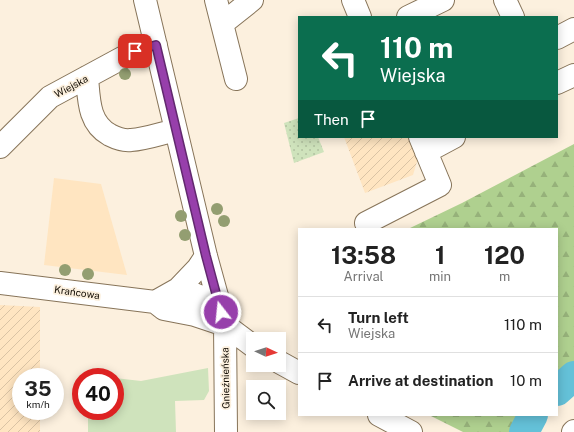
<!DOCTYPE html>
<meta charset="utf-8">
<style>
:root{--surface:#fff;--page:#f6f6f6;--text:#222;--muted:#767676;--line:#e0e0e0}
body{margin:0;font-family:"Public Sans",sans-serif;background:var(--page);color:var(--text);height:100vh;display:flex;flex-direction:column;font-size:15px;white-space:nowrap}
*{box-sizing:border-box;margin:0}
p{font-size:13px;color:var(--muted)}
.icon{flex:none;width:22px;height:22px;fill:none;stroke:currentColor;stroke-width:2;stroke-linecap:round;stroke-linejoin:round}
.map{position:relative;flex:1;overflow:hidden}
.drawer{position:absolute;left:298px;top:228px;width:260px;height:188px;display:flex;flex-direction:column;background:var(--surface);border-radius:0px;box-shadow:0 2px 10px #0003}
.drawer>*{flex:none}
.guide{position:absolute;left:298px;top:16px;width:260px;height:122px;border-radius:0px;box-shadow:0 2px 10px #0003;background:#0b6e4f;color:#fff;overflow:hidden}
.needle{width:26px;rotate:94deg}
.controls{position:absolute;left:246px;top:332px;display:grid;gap:8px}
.controls a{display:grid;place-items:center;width:40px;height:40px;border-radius:0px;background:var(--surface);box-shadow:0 2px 10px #0003;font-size:20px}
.speed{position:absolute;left:12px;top:368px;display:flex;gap:8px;font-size:20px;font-weight:700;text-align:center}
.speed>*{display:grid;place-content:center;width:52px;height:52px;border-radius:50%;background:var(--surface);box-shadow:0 2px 10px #0003;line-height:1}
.speed small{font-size:10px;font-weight:400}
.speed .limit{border:6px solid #d22;background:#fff;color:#111}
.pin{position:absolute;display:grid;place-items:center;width:34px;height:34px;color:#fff;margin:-17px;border-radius:8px;box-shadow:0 2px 6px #0006}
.me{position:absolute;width:44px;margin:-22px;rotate:344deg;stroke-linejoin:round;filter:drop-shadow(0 0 3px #0008)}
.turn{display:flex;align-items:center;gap:14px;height:84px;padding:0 16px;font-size:18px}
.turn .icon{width:52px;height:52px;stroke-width:2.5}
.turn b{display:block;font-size:28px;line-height:34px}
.then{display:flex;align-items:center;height:38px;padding:0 16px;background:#0003;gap:8px;font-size:15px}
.eta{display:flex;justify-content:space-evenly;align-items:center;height:68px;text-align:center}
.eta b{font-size:24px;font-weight:700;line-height:28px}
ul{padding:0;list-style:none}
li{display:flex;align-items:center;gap:12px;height:56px;padding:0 16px;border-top:1px solid var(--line)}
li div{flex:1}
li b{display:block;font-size:15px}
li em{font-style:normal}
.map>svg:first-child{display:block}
.built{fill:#ffe5c1}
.industrial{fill:url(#industrial-furrows)}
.grass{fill:#cfe3bc}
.forest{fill:url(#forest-firs)}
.park{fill:url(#park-dots)}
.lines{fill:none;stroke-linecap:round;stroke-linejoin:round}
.river{stroke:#64c1d8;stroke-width:30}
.minor-casing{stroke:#877459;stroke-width:24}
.minor{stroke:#fff;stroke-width:22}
.tree{fill:#939e71}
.route-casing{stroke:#62296f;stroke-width:10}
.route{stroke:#973fab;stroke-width:7}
.labels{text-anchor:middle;stroke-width:3.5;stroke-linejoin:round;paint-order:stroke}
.street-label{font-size:10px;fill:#120c03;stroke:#fcf0de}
</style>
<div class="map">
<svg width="574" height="432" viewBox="0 0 574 432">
<defs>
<pattern id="industrial-furrows" width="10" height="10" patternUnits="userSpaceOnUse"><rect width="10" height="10" fill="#ffe5c1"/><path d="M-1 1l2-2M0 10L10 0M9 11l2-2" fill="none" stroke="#dac3a4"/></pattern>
<pattern id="forest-firs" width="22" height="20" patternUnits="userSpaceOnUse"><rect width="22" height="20" fill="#afd08f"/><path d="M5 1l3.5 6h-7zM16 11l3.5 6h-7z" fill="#96b17a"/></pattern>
<pattern id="park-dots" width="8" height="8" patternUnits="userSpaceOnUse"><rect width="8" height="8" fill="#cfe3bc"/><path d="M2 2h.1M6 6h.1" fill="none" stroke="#b1c2a0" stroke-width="1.8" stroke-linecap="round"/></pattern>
</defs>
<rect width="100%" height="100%" fill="#fcf0de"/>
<path class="built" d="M54 178 101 184 127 275 44 265Z"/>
<path class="industrial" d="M344 137H413L419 155 413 175 365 193Z
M0 305 40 307V377H21V411H40V432H0Z"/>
<path class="grass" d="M208 368 209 391 204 400 175 401 176 432H88V411H115V378L141 381Z"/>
<path class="forest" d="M574 144V389L557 405V229H408L462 203Z
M429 415H547L529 432H463Z"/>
<path class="park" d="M299 118V137H318L324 152 294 163 284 123Z"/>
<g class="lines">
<path class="river" d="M557 391 574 376
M524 432 533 415"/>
<g class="minor-casing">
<path id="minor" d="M145 0 206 256 225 325 226 432
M216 0 236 79
M353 0 360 17
M505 0 513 17
M408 17 443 0
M222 24 252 0
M557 38 574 29
M87 77C89 99 88 123 110 135 116 138 124 141 131 140 146 139 162 133 176 130
M557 83 574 75
M0 147 50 97 135 51 156 45
M426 152 454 137
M366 223 440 185 420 137
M0 283 155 302 178 289 198 268 206 256
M178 289C199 294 209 299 220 317
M155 302 164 309 195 315 225 325 253 346
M279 362 299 373
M379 415 411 432
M573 432 574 431"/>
</g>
<use href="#minor" class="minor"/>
</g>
<g class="tree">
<circle cx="125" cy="74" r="6"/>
<circle cx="217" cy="209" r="6"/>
<circle cx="181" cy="216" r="6"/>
<circle cx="224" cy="221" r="6"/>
<circle cx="185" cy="235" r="6"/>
<circle cx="65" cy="270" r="6"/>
<circle cx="88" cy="274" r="6"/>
</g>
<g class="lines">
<g class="route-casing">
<path id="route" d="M135 51 156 45 206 256 221 312"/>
</g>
<use href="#route" class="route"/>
</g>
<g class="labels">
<g class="street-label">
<text transform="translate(71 86) rotate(-28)" y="4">Wiejska</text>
<text transform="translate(77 292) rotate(8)" y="4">Krańcowa</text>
<text transform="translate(225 378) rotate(-91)" y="4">Gnieźnieńska</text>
</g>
</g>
</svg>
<div class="controls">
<a><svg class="needle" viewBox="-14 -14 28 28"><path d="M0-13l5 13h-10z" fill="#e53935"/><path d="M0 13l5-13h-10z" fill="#767676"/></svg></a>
<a><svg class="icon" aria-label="search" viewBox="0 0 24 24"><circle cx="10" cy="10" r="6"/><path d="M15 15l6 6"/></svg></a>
</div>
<div class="speed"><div>35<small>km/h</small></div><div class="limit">40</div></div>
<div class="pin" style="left:135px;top:51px;background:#d93025"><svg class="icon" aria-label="arrive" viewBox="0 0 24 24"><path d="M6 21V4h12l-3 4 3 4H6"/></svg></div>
<svg class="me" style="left:221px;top:312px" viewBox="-20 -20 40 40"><circle r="17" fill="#973fab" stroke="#fff" stroke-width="3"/><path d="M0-11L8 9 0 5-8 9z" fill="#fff"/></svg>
<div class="guide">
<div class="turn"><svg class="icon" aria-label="left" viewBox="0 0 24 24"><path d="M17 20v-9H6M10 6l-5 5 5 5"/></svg><div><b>110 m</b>Wiejska</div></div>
<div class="then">Then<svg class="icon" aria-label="arrive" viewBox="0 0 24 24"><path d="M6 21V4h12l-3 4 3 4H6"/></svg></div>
</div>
<section class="drawer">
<div class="eta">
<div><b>13:58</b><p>Arrival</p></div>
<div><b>1</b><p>min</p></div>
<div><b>120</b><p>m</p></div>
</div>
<ul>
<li><svg class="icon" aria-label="left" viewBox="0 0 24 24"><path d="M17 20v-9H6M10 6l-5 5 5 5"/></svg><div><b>Turn left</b><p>Wiejska</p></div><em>110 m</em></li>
<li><svg class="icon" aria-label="arrive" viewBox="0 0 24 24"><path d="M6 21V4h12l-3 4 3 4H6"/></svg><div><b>Arrive at destination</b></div><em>10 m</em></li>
</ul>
</section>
</div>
